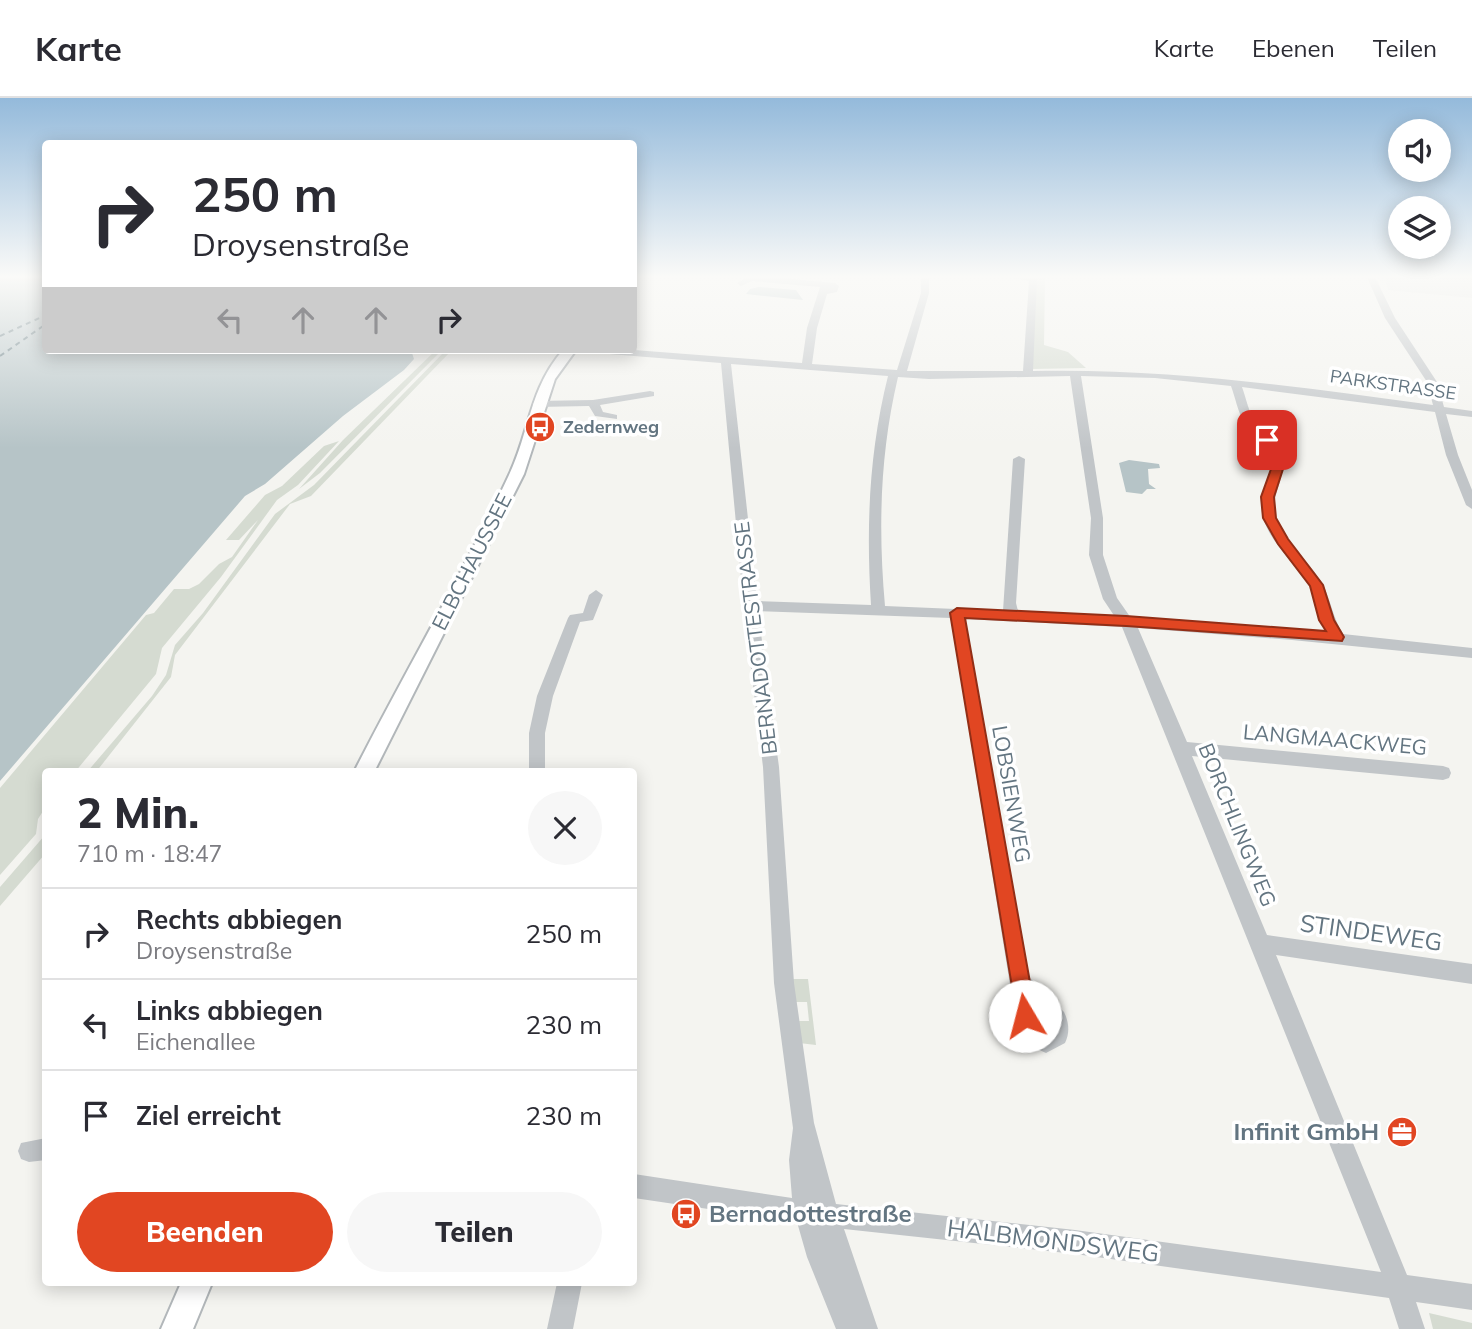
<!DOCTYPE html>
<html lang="de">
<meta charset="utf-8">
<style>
:root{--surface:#fff;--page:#f7f7f7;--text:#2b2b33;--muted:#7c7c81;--line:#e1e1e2;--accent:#e14622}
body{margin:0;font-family:Mulish,sans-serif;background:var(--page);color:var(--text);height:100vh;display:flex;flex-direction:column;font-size:26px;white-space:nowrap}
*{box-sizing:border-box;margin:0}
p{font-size:23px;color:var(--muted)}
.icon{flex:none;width:38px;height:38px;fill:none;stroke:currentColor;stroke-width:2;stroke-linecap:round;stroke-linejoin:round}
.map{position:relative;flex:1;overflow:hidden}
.sheet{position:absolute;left:42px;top:670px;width:595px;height:518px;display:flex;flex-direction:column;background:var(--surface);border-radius:7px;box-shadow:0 4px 18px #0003}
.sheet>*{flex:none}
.hud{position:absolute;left:42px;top:42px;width:595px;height:214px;border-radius:7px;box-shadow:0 4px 18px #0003;background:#fff;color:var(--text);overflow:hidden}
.controls{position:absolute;left:1388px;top:21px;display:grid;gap:14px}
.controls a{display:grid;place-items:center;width:63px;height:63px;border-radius:50%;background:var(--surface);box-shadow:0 4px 18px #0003;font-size:35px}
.pin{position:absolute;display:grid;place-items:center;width:60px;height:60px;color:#fff;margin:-30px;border-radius:14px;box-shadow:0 4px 10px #0006}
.me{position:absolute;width:77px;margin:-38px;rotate:352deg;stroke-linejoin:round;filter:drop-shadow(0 0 5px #0008)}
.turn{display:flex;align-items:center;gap:24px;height:147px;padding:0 35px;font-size:32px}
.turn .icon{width:91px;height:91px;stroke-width:2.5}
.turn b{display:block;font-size:49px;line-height:60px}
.lanes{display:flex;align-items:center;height:66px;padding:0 35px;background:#0003;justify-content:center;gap:35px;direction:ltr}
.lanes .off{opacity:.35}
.round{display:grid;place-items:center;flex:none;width:74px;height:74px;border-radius:37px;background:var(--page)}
.headline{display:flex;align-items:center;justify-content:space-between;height:119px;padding:0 35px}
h1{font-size:42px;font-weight:800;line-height:52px}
.action{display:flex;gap:14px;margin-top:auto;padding:14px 35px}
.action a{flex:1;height:80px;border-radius:42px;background:var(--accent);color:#fff;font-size:28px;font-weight:800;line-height:80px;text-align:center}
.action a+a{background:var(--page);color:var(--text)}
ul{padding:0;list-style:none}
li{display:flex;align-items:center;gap:21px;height:91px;padding:0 35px;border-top:2px solid var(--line)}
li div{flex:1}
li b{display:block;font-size:26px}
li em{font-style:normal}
header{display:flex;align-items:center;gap:42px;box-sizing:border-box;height:98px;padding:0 35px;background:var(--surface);border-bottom:2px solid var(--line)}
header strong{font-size:33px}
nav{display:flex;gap:38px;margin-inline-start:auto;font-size:24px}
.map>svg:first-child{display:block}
.built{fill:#e4e5e3}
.green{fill:#d5dbd1}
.water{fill:#b6c4c7}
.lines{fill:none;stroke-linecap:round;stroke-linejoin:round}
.ferry{stroke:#5f777f;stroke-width:2;stroke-dasharray:5 4.5;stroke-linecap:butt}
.major-casing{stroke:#b2b7ba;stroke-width:4}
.minor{fill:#c1c5c8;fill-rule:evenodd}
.major{fill:#fff;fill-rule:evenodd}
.route{fill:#e14622;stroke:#922e16;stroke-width:2}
.labels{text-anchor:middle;stroke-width:7;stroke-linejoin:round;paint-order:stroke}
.far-street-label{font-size:18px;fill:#637581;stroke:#fff}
.far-poi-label{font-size:18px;font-weight:bold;fill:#637581;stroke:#fff;text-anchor:start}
.street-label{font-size:21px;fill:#637581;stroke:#fff}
.near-street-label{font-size:24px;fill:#637581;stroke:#fff}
.near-poi-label{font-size:24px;font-weight:bold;fill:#637581;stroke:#fff;text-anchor:end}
</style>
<header>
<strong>Karte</strong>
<nav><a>Karte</a><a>Ebenen</a><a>Teilen</a></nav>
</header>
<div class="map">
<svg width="1472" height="1231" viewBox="0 0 1472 1231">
<rect width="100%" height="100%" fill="#f4f4f0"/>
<path class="built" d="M1384 177H1472V200L1388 192Z"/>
<path class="green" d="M1035 177 1045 178 1044 247 1068 254 1086 270 1031 271Z
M436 252H442L320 375 299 391 343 342Z
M446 252H452L311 398 290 406 175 557 171 579 96 674H87L152 598 166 577 175 547 203 515 275 416 314 387Z
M339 343 298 387 277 402 221 479 162 550 156 576 75 674H46L45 710 38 721 36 736 0 777V690L146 517 154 515 174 491H189L199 486 219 466 232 459 258 422 239 442H226L265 397 282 388 324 348Z
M45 737V756L0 808V789Z
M792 881H808L816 947 799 945 796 923H809L807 904H792Z
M1429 1215 1472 1225V1231H1433Z"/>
<path class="water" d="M0 177H45L46 252H411L414 261 404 272 343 318 265 386 245 398 0 683Z
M759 189 796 192 803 202 746 196 750 191Z
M1129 362 1159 366 1160 370 1148 371 1149 386 1156 391H1147L1142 396 1126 394 1119 365Z"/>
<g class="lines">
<path class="ferry" d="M0 238 46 217
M0 258 46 226"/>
<g class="major-casing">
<path id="major" d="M563 252H576L555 281 524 376 374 674H354C404 575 462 478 509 377 530 333 529 291 563 252Z
M181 1185H212L193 1231H161Z"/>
</g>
<path class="minor" d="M751 177 835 185 839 188 837 194 827 196 817 230 812 266 897 272 921 195V177H929V195L907 273H1023L1029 183 997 177H1024L1037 181 1033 273C1168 270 1300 289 1433 307L1427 284 1385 220 1366 177H1374L1395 220 1437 284 1444 309 1472 313V319L1446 316 1458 357 1472 392V411L1466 407 1446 357 1435 314 1242 289C1246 300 1249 315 1255 324 1265 337 1278 346 1282 364 1285 382 1271 397 1275 416 1280 444 1310 462 1323 487 1331 503 1333 520 1343 536L1472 550V560L1292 542 1138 530 1187 644 1443 668 1449 670 1451 675 1449 680 1443 682 1192 658 1267 837 1472 866V886L1276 857 1407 1177 1472 1186V1212L1416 1204 1425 1231H1399L1389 1200 1075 1156 844 1131 878 1231H836L807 1159 797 1124 634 1100V1076L792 1100 789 1062 793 1030 774 885 763 669 745 522 721 265 597 255 592 252H634L802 265 807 230 820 189 752 183 741 188 737 185ZM731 266 888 278C869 354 866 429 871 507L757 503ZM1070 278 1091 420 1089 457 1103 501 1115 519 1018 513 1016 505 1025 361 1019 358 1013 361 1003 513 885 508C878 430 880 355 898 279L929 281ZM1081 278 1155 280 1231 288C1235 299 1238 313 1243 323 1251 338 1266 344 1270 362 1274 383 1257 399 1263 419 1270 445 1294 464 1308 486 1317 500 1319 520 1327 535L1131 520 1117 500 1103 457V420ZM758 513 951 520 1015 918 1026 946 1046 955 1065 945C1070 935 1069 924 1064 914L1029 879 965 521 1122 529 1381 1174 1075 1132 836 1106 814 1025 794 885 779 669ZM1035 913 1047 926V932L1044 933 1038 927Z
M650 293 654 294V298L600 307 603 314 617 317V321L595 318 589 308 537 309 532 306 537 303 593 302Z
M596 492 603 497 593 522 580 524 553 598 545 635V674H529V635L537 598 568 520 570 517 583 515 589 497Z
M46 1040V1062L29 1064 21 1061 18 1053 21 1045Z
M557 1185H582L573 1231H547Z"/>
<use href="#major" class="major"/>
</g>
<linearGradient id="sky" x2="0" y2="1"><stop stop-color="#94badb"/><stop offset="0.51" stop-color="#fafaf8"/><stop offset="1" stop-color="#fafaf8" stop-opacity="0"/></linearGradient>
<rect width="1472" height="350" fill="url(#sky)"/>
<path class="route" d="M1267 338 1273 342 1283 371 1274 399 1276 420 1288 441 1323 487 1334 522 1344 539 1342 543 1126 528 965 520 1036 918 1033 925 1025 928 1018 925 950 515 957 510 1126 518 1326 533 1319 522 1310 488 1278 446 1263 420 1261 399 1271 371 1261 342Z"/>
<defs>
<g id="bus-disc" transform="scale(1.575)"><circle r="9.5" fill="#e14622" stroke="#fff"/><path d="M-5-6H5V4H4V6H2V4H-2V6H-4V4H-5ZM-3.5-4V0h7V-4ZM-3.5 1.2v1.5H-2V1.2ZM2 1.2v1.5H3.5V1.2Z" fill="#fff"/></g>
<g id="office-disc" transform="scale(1.575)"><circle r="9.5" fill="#e14622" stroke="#fff"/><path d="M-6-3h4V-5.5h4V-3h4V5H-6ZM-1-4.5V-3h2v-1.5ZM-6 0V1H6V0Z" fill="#fff"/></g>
</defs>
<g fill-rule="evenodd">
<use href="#bus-disc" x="540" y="329"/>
<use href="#office-disc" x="1402" y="1034"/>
<use href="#bus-disc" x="686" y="1116"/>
</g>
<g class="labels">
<g class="far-street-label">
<text transform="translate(1393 287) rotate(8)" y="6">PARKSTRASSE</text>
</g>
<g class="far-poi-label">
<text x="563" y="335">Zedernweg</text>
</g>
<g class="street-label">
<text transform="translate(472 464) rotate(-63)" y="7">ELBCHAUSSEE</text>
<text transform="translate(756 540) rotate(-97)" y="7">BERNADOTTESTRASSE</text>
<text transform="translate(1335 642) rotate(5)" y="7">LANGMAACKWEG</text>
<text transform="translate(1011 696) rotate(80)" y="7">LOBSIENWEG</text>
<text transform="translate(1237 727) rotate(68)" y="7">BORCHLINGWEG</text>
</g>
<g class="near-street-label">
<text transform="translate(1371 835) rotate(8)" y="8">STINDEWEG</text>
<text transform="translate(1053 1143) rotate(7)" y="8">HALBMONDSWEG</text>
</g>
<g class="near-poi-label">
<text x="1379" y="1042">Infinit GmbH</text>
<text x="709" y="1124" text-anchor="start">Bernadottestraße</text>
</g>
</g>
</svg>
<div class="controls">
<a><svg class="icon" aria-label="sound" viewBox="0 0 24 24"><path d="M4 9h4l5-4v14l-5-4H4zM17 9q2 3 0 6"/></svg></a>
<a><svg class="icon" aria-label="layers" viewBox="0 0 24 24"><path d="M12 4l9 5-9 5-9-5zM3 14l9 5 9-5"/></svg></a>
</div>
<div class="pin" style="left:1267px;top:342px;background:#d93025"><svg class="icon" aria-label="arrive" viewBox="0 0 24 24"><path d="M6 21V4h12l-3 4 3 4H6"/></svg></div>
<svg class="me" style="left:1025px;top:918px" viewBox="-20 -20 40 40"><circle r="19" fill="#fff"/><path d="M0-13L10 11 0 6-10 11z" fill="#e14622"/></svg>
<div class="hud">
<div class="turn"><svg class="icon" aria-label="right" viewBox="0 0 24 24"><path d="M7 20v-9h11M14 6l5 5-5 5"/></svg><div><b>250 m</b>Droysenstraße</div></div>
<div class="lanes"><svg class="icon off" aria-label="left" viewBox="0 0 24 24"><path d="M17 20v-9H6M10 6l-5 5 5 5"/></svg><svg class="icon off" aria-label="ahead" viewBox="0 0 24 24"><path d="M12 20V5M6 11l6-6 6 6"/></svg><svg class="icon off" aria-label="ahead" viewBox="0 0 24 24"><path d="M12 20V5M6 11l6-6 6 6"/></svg><svg class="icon" aria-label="right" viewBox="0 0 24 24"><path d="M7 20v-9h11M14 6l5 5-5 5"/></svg></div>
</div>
<section class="sheet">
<div class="headline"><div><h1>2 Min.</h1><p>710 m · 18:47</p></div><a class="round"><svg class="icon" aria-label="close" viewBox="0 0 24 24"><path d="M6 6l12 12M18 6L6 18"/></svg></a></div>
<ul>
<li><svg class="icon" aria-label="right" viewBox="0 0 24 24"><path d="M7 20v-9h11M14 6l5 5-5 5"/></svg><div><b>Rechts abbiegen</b><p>Droysenstraße</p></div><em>250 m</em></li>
<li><svg class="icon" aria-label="left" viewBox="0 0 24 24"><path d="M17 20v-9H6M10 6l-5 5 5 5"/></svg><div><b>Links abbiegen</b><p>Eichenallee</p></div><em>230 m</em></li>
<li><svg class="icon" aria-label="arrive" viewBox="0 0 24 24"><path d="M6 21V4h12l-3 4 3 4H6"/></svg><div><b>Ziel erreicht</b></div><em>230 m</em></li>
</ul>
<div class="action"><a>Beenden</a><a>Teilen</a></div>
</section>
</div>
